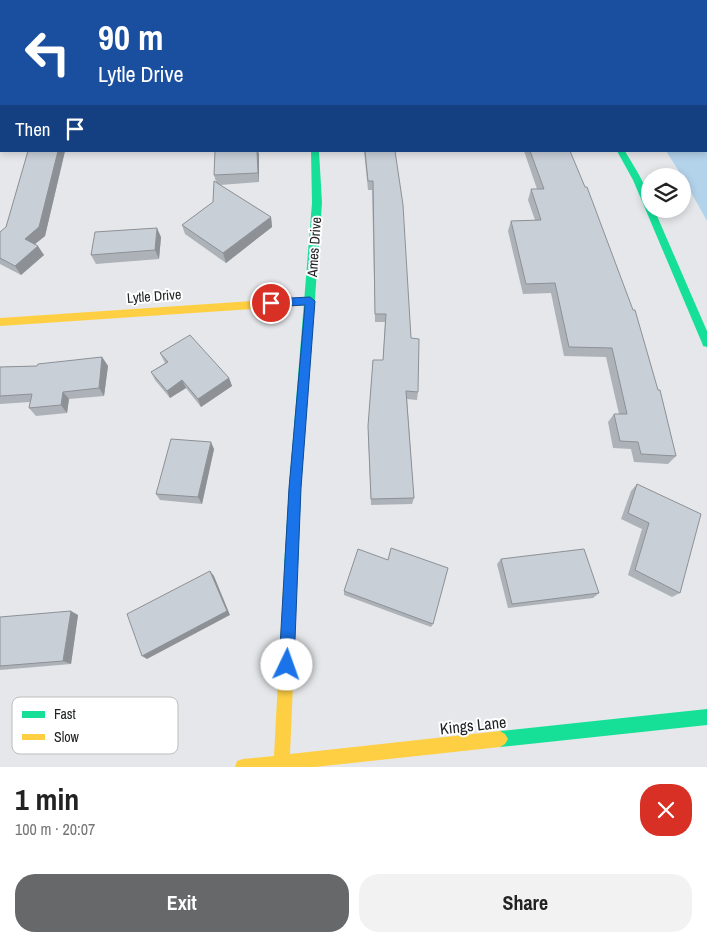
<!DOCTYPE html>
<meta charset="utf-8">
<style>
:root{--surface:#fff;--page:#f2f2f2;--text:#222;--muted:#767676;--accent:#66686a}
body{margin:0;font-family:"Archivo Narrow",sans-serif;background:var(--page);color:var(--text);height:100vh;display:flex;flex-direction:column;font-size:19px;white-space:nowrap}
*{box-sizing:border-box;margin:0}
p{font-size:16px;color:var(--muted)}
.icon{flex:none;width:28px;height:28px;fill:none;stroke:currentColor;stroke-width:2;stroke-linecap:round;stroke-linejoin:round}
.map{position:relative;height:767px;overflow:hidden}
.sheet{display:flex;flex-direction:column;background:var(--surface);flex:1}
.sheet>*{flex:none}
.banner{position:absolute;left:0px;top:0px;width:708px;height:152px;box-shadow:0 2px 8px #0003;background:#1a4fa0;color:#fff;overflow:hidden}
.tools{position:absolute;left:641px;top:168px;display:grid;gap:10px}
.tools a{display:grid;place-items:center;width:50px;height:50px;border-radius:50%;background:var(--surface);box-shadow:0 2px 8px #0003;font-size:25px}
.pin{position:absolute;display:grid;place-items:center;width:42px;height:42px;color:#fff;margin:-21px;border:2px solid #fff;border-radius:50%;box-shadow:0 1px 5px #0007}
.me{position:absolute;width:55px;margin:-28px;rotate:3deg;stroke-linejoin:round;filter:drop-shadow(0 0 4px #0008)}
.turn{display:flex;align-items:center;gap:18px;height:105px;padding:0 15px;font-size:22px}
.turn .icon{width:65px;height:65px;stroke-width:2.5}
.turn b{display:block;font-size:35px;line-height:42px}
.then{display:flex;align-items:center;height:48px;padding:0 15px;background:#0003;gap:10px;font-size:19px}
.round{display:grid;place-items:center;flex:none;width:52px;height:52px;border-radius:20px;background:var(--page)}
.summary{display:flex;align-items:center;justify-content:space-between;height:85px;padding:0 15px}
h1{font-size:30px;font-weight:700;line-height:38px}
.cta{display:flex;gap:10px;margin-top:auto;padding:10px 15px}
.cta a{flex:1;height:58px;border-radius:20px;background:var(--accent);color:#fff;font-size:20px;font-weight:700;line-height:58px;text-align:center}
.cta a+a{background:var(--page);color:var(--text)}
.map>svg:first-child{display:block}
.water{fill:#b3d3eb}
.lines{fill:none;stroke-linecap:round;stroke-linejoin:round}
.river{stroke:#b3d3eb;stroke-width:49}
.street{fill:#9facad;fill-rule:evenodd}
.fast{fill:#16e098;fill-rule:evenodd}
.slow{fill:#ffcf43;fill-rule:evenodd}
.wall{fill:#adb2b9}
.shaded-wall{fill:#8d9196}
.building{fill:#c9cfd7;stroke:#8d9196}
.route{fill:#1a73e8;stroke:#114b97}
.labels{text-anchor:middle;stroke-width:4;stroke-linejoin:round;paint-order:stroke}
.street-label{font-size:14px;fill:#212325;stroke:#fff}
.near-street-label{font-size:16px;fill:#212325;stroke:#fff}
.key{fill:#fff;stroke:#bcbdbe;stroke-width:1}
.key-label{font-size:14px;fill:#212325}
</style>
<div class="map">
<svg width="707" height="767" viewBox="0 0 707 767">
<rect width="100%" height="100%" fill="#e5e7ea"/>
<path class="water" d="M706 103 707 104V221L682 176 666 151H706Z"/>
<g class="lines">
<path class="river" d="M657 1 658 0"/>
<path class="street" d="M282 0H298V1H282Z"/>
<path class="fast" d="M532 0H538V1H532Z
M311 151H319L322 203 301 488 298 567 296 572 291 574 286 572 284 567 289 488 312 203Z
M617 151H625C635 169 650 188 650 209H654L707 331V347L703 346 702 343 633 180Z
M707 709V725L500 747 495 744 492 739 495 734 500 731Z"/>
<path class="slow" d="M310 297 315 301 310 305 0 326V318Z
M291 560 296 562 298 567 290 754 500 731 505 734 508 739 505 744 500 747 315 767H235L237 761 243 759 274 756 284 567 286 562Z"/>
</g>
<path class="wall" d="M28 151H65L45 236 35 244 44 255 21 275 0 264V232L6 227Z
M364 151H395L411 338 418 392 417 400 407 399 414 498 412 504 371 505 368 433 373 360H383L385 322H375L372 190H368Z
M524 151H570L676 456 668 464 634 462 631 449 613 448 608 422 614 414H619L606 357 564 356 551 293 523 294 508 231 511 221 535 220 528 200 531 189H537Z
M259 154V182L220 185 271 217 272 227 226 263 185 234 182 225 213 202 216 182 214 175Z
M161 237 159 259 96 264 91 255Z
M160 353 229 378 232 386 201 407 186 388 170 398 155 380 151 372 165 363Z
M102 357 108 366 104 396 69 399 67 413 36 416 29 408 30 402 0 404V367L37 366Z
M214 449 202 504 160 500 156 494Z
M637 484 680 593 672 597 628 575 642 529 621 519 631 491Z
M501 559 599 593 593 598 508 608 497 564Z
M388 560 433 624 431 627 344 595V591Z
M78 615 71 664 0 670V617Z"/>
<path class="shaded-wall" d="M103 0H110L109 1H102Z
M58 151H65L45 236 30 248 25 239Z
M257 151H258L259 154V182L258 173Z
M271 217 272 227 226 263 223 253Z
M157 228 161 237 159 259 155 250Z
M38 246 44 255 21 275 15 266Z
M102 357 108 366 104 396 99 388Z
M229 378 232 386 201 407 198 399Z
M182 380 186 388 170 398 167 391Z
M63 392 69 399 67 413 61 405Z
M211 442 214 449 202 504 198 497Z
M210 571 214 576 230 615 147 659 142 656Z
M71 611 78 615 71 664 63 661Z"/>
<path class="building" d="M80 0H103L102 1H79Z
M221 0H245V1H221Z
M337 0H359V1H338Z
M449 0H494V1H449Z
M28 151H58L39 227 25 239 38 246 15 266 0 258V232L6 227Z
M215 151H257L258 173 214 175Z
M365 151H395L403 205 411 338 419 339 418 392 406 391 414 498 371 499 368 426 373 360H383L386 314H375L373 181H368Z
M530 151H570L585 187H587L633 310H635L658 390H660L676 456 641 454 638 442 620 441 614 414H627L612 348 569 347 555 283 526 284 511 221 541 220 531 189H544Z
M214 181 271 217 223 253 182 225 213 202Z
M157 228 155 250 91 255 95 232Z
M190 335 229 378 198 399 182 380 167 391 151 372 168 362 160 353Z
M102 357 99 388 63 392 61 405 29 408 32 394 0 396V367L37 366 38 364Z
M171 439 211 442 198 497 156 494Z
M637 484 701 514 680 593 635 570 649 523 628 513Z
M391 548 448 568 433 624 344 591 358 549 388 560Z
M584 549 599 593 512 604 501 559Z
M210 571 227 611 142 656 127 614Z
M71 611 63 661 0 666V617Z"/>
<path class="route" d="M310 297 315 301 301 488 294 665 292 670 287 672 281 670 279 665 289 488 305 305 271 307 266 303 271 299Z"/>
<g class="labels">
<g class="street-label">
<text transform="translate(314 247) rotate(-86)" y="5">Ames Drive</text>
<text transform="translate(154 296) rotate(-4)" y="5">Lytle Drive</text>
</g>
<g class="near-street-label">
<text transform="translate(473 725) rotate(-6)" y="6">Kings Lane</text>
</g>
</g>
<rect x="12" y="697" width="166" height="57" rx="8" class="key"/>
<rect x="22" y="711" width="23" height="7" fill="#16e098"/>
<rect x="22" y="734" width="23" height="6" fill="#ffcf43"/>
<g class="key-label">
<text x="54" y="719">Fast</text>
<text x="54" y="742">Slow</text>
</g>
</svg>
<div class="tools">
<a><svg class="icon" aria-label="layers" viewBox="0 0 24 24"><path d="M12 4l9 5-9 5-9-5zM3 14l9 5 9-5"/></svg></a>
</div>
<div class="pin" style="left:271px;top:303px;background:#d93025"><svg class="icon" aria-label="arrive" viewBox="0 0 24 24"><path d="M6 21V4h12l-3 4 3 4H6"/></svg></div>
<svg class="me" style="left:287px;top:665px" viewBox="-20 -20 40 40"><circle r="19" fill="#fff"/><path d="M0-13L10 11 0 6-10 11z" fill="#1a73e8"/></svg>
<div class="banner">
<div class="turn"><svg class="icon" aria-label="left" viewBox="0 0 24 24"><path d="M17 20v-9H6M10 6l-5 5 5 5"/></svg><div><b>90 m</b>Lytle Drive</div></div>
<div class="then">Then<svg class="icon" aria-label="arrive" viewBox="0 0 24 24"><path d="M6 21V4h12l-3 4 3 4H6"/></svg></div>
</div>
</div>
<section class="sheet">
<div class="summary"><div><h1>1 min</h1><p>100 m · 20:07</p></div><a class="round" style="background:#d93025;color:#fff"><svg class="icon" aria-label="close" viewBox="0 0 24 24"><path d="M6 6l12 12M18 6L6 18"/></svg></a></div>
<div class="cta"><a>Exit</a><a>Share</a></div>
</section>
